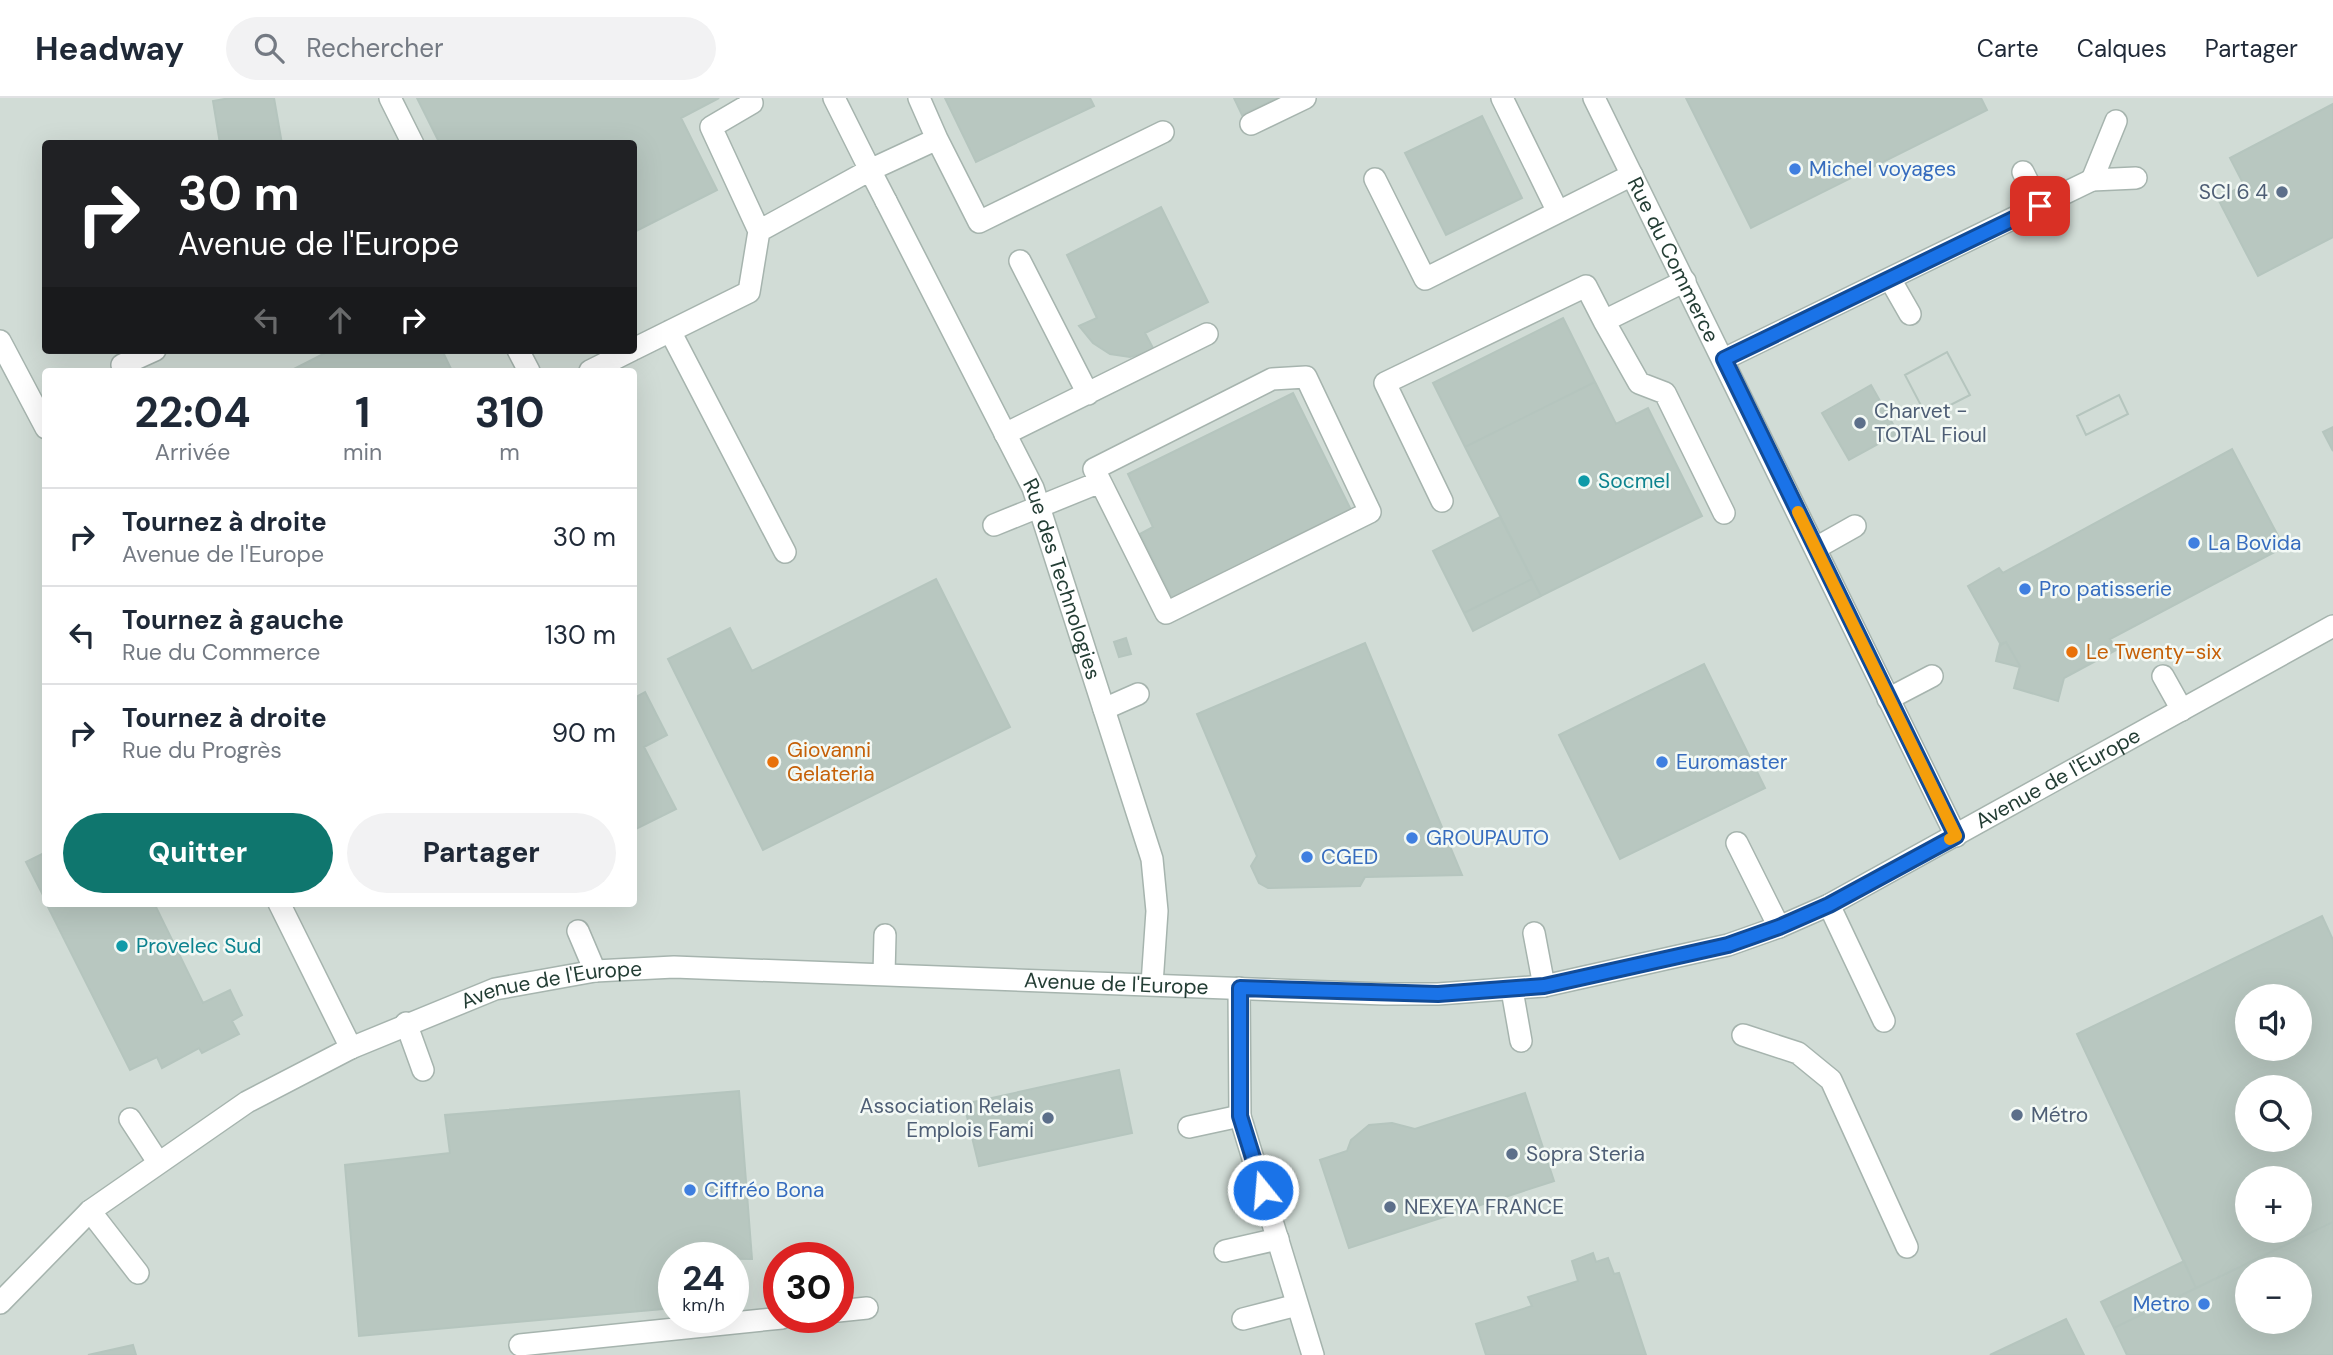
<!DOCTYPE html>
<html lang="fr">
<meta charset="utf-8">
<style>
:root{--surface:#fff;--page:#f2f2f3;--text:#1f2937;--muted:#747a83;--line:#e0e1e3;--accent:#0f766e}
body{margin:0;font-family:"DM Sans",sans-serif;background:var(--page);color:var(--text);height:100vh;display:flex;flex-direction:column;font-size:26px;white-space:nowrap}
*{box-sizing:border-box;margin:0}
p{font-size:23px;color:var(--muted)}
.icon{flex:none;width:38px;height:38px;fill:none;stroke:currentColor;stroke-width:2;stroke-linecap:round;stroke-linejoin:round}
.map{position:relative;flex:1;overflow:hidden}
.panel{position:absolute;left:42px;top:270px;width:595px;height:539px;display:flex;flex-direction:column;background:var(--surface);border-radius:7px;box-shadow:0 7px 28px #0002}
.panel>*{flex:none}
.hud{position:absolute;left:42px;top:42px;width:595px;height:214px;border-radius:7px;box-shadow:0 7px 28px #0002;background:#202124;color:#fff;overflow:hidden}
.controls{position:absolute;left:2235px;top:886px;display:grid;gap:14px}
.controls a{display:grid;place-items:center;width:77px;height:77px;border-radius:50%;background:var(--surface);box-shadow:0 7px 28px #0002;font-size:35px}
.speed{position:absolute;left:658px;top:1144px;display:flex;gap:14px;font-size:35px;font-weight:700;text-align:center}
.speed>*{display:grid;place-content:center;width:91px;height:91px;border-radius:50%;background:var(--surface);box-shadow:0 7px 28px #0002;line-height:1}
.speed small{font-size:18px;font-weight:400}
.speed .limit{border:10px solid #d22;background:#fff;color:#111}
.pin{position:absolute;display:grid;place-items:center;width:60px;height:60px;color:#fff;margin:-30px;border-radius:14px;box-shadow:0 4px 10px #0006}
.me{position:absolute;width:77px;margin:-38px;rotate:343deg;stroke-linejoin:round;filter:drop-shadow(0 0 5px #0008)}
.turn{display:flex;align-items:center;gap:24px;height:147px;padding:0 21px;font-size:32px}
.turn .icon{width:91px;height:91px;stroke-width:2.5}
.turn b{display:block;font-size:49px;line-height:60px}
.lanes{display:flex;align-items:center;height:66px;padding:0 21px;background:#0003;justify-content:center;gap:35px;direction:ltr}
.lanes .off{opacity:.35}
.eta{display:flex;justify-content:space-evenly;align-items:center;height:119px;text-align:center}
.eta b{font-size:42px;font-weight:700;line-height:49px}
.primary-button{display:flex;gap:14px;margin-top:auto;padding:14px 21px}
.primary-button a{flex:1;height:80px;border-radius:42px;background:var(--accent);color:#fff;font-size:28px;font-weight:700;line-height:80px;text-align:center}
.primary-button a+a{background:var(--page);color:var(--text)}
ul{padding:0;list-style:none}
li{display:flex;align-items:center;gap:21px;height:98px;padding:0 21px;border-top:2px solid var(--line)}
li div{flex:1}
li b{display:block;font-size:26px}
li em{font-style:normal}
header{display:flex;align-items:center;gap:42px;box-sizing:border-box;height:98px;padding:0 35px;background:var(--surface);border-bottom:2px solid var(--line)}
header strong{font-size:33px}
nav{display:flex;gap:38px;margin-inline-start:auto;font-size:24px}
.search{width:490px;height:63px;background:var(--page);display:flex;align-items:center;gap:18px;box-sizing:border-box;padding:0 24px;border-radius:38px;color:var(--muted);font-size:26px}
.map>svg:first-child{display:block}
.built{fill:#d1dcd6;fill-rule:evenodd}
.building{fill:#b8c7c0;stroke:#b5c5be;stroke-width:2;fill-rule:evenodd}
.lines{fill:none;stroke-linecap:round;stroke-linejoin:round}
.service-casing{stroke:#a6b4ae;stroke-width:24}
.minor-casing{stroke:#a6b4ae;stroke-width:24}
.tertiary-casing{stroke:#a6b4ae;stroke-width:24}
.service{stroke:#fff;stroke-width:21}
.minor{stroke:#fff;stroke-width:21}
.tertiary{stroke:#fff;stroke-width:21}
.route-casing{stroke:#114b97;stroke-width:18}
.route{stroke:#1a73e8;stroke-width:12}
.slow{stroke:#f59e0b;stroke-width:12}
.shop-dot{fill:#3f7fe0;stroke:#f3f9f5;stroke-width:2.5}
.service-dot{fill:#5c6f8a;stroke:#f3f9f5;stroke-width:2.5}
.culture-dot{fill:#0f9aa8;stroke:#f3f9f5;stroke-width:2.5}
.food-dot{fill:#e8710a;stroke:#f3f9f5;stroke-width:2.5}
.labels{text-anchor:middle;stroke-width:5;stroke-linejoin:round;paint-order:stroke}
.shop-label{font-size:21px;fill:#366cbe;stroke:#f3f9f5;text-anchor:start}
.service-label{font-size:21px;fill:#4e5e75;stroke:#f3f9f5;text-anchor:start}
.street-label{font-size:21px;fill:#233d34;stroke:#f3f9f5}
.culture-label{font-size:21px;fill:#0d838f;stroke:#f3f9f5;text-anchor:start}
.food-label{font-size:21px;fill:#c56008;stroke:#f3f9f5;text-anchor:start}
</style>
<header>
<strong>Headway</strong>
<div class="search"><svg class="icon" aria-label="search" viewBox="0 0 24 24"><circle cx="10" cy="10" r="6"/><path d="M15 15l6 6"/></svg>Rechercher</div>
<nav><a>Carte</a><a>Calques</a><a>Partager</a></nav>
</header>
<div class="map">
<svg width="2333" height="1257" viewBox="0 0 2333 1257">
<rect width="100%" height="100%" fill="#e3ece7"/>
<path class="built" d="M0 0H2333V1257H0ZM46 46H634V252H46ZM46 273H634V805H46ZM2247 898H2300V950H2247ZM2247 989H2300V1041H2247ZM2247 1080H2300V1132H2247ZM674 1160H733V1220H674ZM779 1160H838V1220H779ZM2247 1171H2300V1223H2247Z"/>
<path class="building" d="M230 0H274L282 46H220L213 3Z
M417 0H719L681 20 717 92 634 134V46H440Z
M945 0H1090L1094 8 976 64Z
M1234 0H1277L1242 17Z
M1686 0H1981L1987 12 1751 130Z
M2333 6V139L2258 178 2218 101 2244 87 2230 60Z
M1482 18 1522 100 1446 137 1405 55Z
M1161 109 1208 204 1145 235 1154 252 1130 259 1110 256 1093 245 1079 228 1097 220 1067 157Z
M1563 220 1595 284 1465 349 1433 285Z
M331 252H442L452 273H290Z
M1947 254 1970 297 1927 319 1905 277Z
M1947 254 1970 297 1927 319 1905 277Z
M1595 284 1616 326 1648 310 1702 418 1541 498 1465 349Z
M1871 287 1898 335 1849 362 1822 315Z
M1293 295 1353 416 1174 504 1140 436 1153 429 1128 376Z
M2119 297 2128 316 2086 337 2077 318Z
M2119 297 2128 316 2086 337 2077 318Z
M2333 329V353L2323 334Z
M2232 351 2284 449 2110 541 2116 552 2064 580 2058 603 2014 590 2020 568 2006 544 2001 547 1968 488 1999 470 2003 475Z
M1500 419 1532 481 1464 515 1433 453Z
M936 481 1010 629 763 752 668 561 730 530 752 573Z
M1532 481 1541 498 1473 533 1464 515Z
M1126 540 1131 556 1119 559 1114 544Z
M2006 544 2020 568 2019 569 1996 563 2000 546Z
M1365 545 1462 777 1365 779 1360 788 1268 790 1259 785 1251 768 1257 758 1197 616Z
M1704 566 1765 690 1620 761 1559 637Z
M645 594 667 637 644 649 676 711 634 732V600Z
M46 754V803L26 764Z
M46 805H154L203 905 230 892 242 917 232 923 239 936 202 955 199 950 162 970 157 959 130 972Z
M2322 818 2333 842V1124L2196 1190 2077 936ZM2247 898H2300V950H2247ZM2247 989H2300V1041H2247ZM2247 1080H2300V1132H2247Z
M1119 972 1132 1035 979 1068 964 1006Z
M739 993 752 1161 674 1160V1210L359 1238 345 1067 450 1055 445 1017Z
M1525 995 1554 1083 1349 1150 1320 1062 1347 1053 1351 1042 1369 1027 1392 1025 1415 1031Z
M2333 1124V1257H2127L2114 1230ZM2247 1171H2300V1223H2247Z
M1593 1155 1596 1164 1608 1160 1614 1176 1619 1175 1646 1257H1486L1476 1226 1532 1208 1528 1199 1578 1183 1572 1163Z
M2184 1163 2196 1190 2114 1230 2101 1204Z
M2066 1221 2084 1257H1990Z
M133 1247 136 1257H88Z"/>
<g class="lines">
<g class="service-casing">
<path id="service" d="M390 0 413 46
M750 0 752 5 711 29 759 133
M834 0 870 72 937 41 979 124 1163 34
M919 0 937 41
M1502 0 1558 114
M2116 23 2092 82 2136 80
M1251 26 1305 0
M2023 74 2040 108
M1375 81 1425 181 1632 77
M1020 163 1088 296
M1890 181 1910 216
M1685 183 1604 223 1639 285 1665 295 1724 415
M670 233 785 454
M634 251 749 194 759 133 870 72 886 103
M518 252 529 273
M122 267 155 252
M590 273 632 252
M1306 279 1370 414 1166 515 1094 371 1272 281Z
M1005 336 1207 236
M1442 403 1385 285 1586 188 1604 223
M994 427 1100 384
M1816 450 1855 428
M2163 578 2182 612
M1888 601 1932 578
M1104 611 1138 596
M1737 745 1779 829
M1829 807 1884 923
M578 833 595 873
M1534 835 1544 888
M884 876 885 837
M1512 892 1521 943
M406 925 423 972
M1743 937 1798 955 1831 982 1907 1149
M130 1021 158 1064
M1189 1029 1240 1018
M90 1113 138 1175
M1225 1153 1278 1141
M838 1213 867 1210
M1243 1221 1297 1207
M520 1247 782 1220"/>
</g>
<g class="minor-casing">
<g id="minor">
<path id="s1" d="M1594 0 1956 738"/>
<path id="s2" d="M886 103 1033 390 1152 761 1157 813 1152 886"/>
<path d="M0 243 46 330"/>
<path d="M1724 261 2092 82"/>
<path d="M279 805 351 950"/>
<path d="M1239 890 1240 1018 1313 1257"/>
</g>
</g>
<g class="tertiary-casing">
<g id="tertiary">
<path id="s3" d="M0 1205 90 1113 247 1004 351 950 495 891 595 873 674 869 1384 896H1438L1544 888 1728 847 1779 829 1829 807 2333 528"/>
</g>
</g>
<use href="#service" class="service"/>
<use href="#minor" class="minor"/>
<use href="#tertiary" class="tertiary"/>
</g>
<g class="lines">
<g class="route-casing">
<path id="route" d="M1263 1092 1240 1018V890L1438 896 1544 888 1728 847 1779 829 1829 807 1956 738 1724 261 2040 108"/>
</g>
<use href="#route" class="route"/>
<path class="slow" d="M1798 414 1956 738 1950 741"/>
</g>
<g class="shop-dot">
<circle cx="1795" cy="71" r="7"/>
<circle cx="2194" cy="445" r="7"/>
<circle cx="2025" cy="491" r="7"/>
<circle cx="1662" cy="664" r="7"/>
<circle cx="1412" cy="740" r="7"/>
<circle cx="1307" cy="759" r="7"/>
<circle cx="690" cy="1092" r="7"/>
<circle cx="2204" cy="1206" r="7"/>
</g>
<g class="service-dot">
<circle cx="2282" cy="94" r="7"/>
<circle cx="1860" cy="325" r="7"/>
<circle cx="2017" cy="1017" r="7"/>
<circle cx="1048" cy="1020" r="7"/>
<circle cx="1512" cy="1056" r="7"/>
<circle cx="1390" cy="1109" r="7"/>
</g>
<g class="culture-dot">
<circle cx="1584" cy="383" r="7"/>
<circle cx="122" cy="848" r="7"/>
</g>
<g class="food-dot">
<circle cx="2072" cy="554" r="7"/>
<circle cx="773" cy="664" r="7"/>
</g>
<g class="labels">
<g class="shop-label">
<text x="1809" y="78">Michel voyages</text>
<text x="2208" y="452">La Bovida</text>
<text x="2039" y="498">Pro patisserie</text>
<text x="1676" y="671">Euromaster</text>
<text x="1426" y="747">GROUPAUTO</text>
<text x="1321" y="766">CGED</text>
<text x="704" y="1099">Ciffréo Bona</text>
<text x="2190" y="1213" text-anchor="end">Metro</text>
</g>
<g class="service-label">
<text x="2268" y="101" text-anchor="end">SCI 6 4</text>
<text x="1874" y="320">Charvet -<tspan x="1874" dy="24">TOTAL Fioul</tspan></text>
<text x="1034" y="1015" text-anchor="end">Association Relais<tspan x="1034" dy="24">Emplois Fami</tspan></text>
<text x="2031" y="1024">Métro</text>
<text x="1526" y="1063">Sopra Steria</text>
<text x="1404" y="1116">NEXEYA FRANCE</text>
</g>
<g class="street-label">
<text dy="7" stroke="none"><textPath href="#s1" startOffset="180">Rue du Commerce</textPath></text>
<text dy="7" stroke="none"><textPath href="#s2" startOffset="418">Rue des Technologies</textPath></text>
<text dy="7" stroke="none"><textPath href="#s3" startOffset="2203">Avenue de l'Europe</textPath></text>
<text dy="7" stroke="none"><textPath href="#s3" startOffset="1216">Avenue de l'Europe</textPath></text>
<text dy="7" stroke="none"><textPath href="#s3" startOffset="649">Avenue de l'Europe</textPath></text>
</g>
<g class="culture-label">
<text x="1598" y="390">Socmel</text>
<text x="136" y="855">Provelec Sud</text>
</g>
<g class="food-label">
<text x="2086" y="561">Le Twenty-six</text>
<text x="787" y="659">Giovanni<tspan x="787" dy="24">Gelateria</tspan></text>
</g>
</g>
</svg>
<div class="controls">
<a><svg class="icon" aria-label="sound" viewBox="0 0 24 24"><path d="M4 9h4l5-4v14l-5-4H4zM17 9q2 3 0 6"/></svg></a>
<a><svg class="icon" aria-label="search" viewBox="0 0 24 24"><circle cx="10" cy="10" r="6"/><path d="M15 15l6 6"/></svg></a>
<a>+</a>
<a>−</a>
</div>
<div class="speed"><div>24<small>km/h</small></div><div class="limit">30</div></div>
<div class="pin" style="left:2040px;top:108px;background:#d93025"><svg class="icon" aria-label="arrive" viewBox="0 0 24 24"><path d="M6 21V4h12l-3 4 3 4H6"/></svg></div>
<svg class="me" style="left:1263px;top:1092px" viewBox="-20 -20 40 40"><circle r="17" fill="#1a73e8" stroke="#fff" stroke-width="3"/><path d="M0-11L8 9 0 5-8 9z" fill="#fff"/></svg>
<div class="hud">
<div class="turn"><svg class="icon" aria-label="right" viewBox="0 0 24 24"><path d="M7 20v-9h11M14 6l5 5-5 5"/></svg><div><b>30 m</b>Avenue de l'Europe</div></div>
<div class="lanes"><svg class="icon off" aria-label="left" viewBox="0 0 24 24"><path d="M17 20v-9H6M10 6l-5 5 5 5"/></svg><svg class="icon off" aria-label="ahead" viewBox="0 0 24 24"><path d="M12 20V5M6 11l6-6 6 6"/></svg><svg class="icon" aria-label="right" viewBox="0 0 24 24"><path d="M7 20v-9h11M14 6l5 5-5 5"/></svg></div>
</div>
<section class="panel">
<div class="eta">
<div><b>22:04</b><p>Arrivée</p></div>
<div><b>1</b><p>min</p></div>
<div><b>310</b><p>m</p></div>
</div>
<ul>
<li><svg class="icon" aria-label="right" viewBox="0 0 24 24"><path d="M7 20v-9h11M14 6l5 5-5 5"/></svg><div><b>Tournez à droite</b><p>Avenue de l'Europe</p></div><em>30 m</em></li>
<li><svg class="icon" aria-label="left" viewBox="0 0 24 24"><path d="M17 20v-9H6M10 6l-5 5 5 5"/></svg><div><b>Tournez à gauche</b><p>Rue du Commerce</p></div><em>130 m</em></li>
<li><svg class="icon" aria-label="right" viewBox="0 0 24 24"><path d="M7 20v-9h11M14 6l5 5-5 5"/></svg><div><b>Tournez à droite</b><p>Rue du Progrès</p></div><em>90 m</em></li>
</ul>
<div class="primary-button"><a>Quitter</a><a>Partager</a></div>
</section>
</div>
